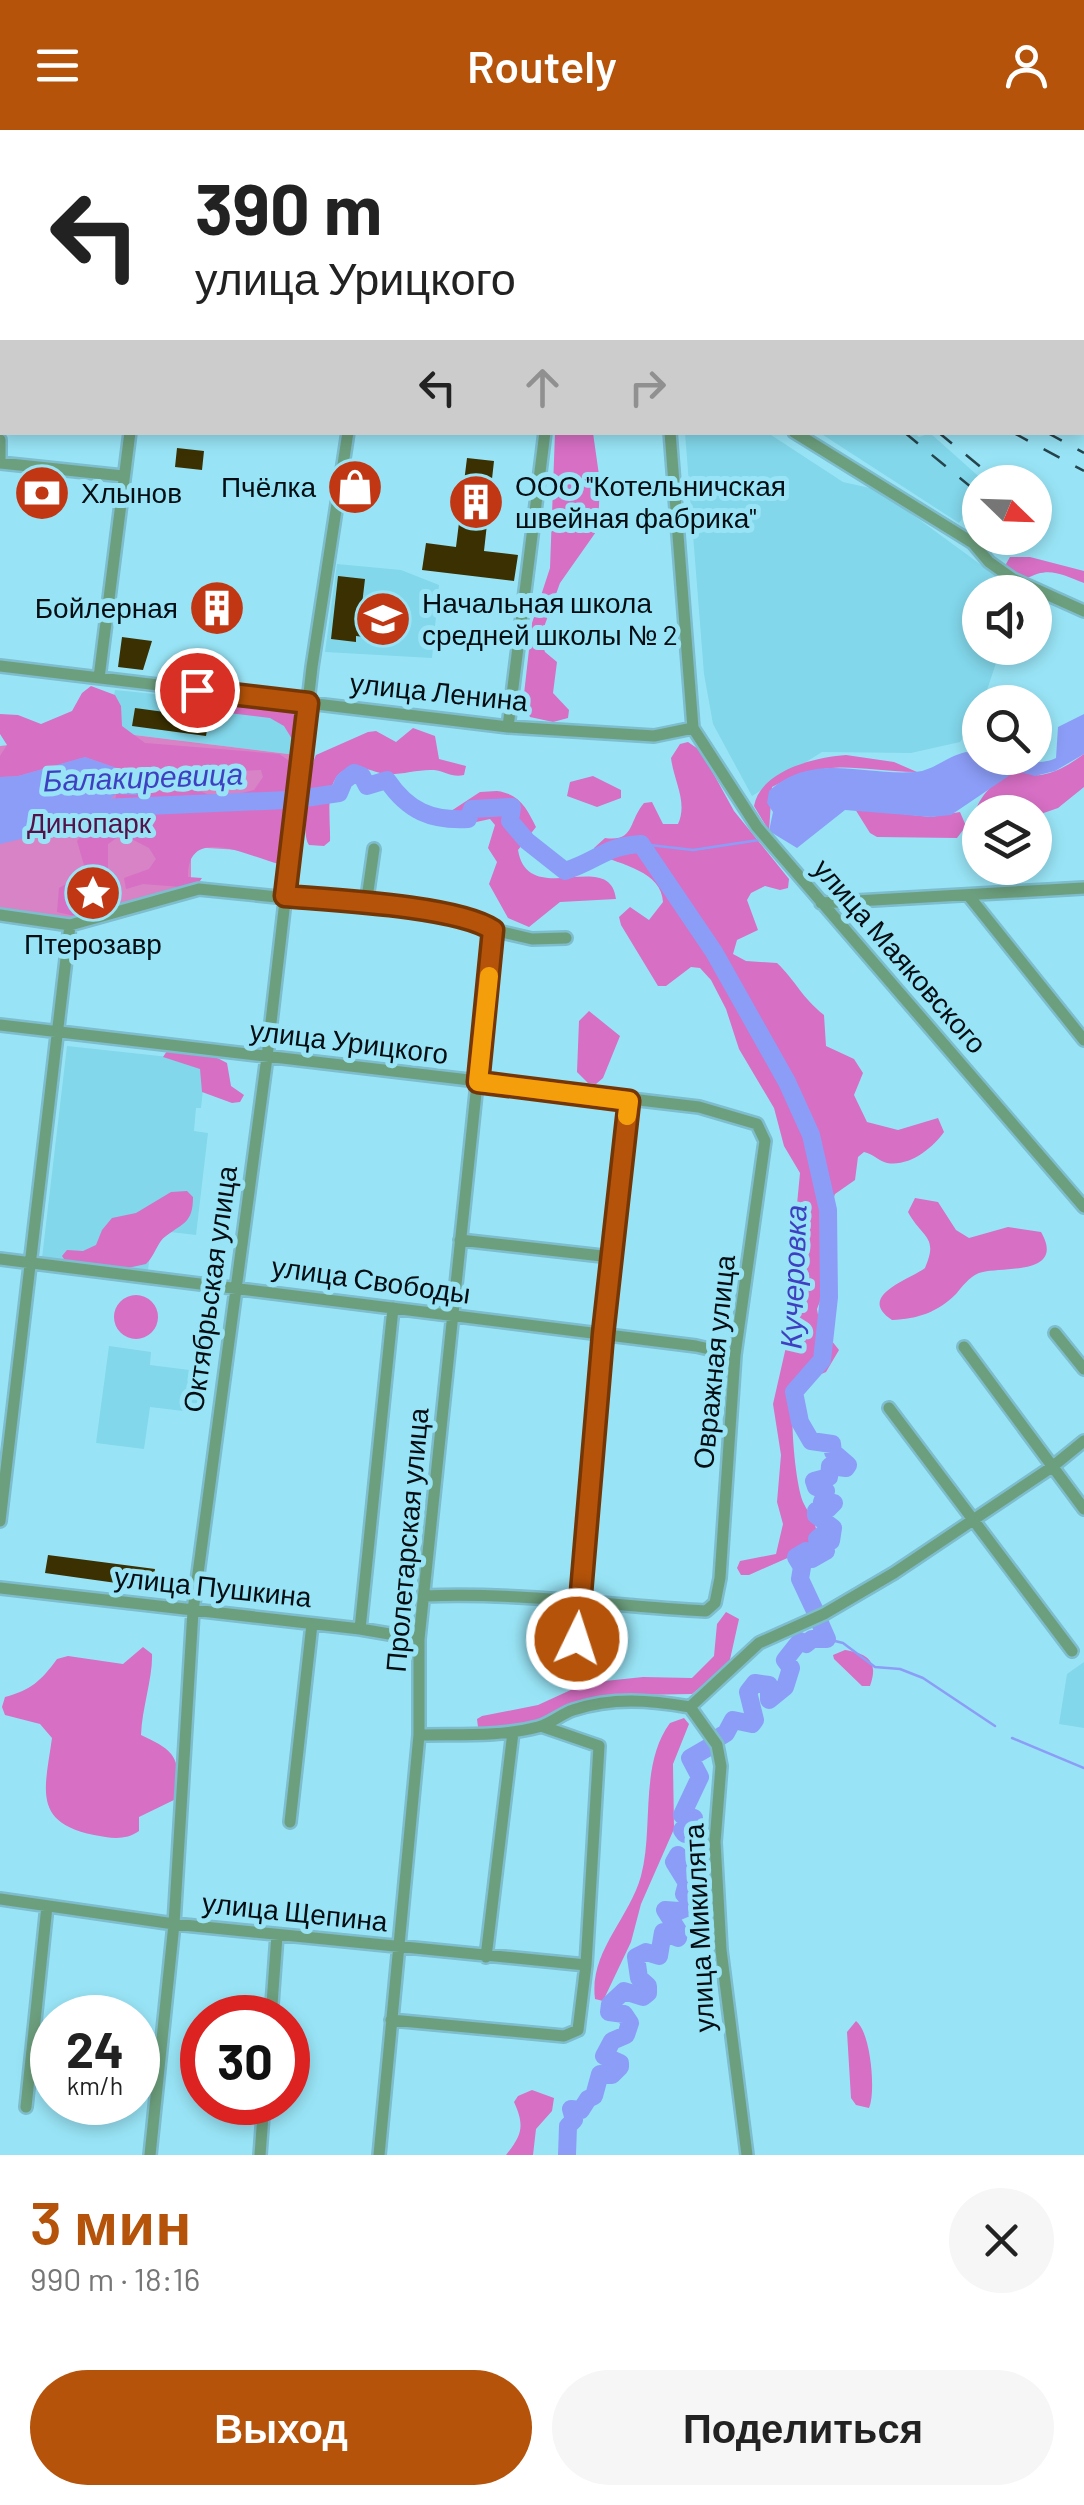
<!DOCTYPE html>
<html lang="ru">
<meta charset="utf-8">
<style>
:root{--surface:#fff;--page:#f6f6f6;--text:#222;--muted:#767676;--accent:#b45309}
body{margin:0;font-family:Barlow,sans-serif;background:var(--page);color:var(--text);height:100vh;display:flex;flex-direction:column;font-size:38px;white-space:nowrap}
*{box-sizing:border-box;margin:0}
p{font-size:32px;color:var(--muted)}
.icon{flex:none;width:55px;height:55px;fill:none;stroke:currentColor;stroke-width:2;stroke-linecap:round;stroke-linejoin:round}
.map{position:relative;height:2025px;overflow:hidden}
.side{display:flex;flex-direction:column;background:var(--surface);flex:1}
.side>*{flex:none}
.top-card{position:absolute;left:0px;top:0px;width:1085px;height:305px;box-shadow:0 5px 15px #0003;background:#fff;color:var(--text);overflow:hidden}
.needle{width:65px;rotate:113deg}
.buttons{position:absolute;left:962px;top:335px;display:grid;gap:20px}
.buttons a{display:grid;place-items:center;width:90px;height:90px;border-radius:50%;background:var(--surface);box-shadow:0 5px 15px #0003;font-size:50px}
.speed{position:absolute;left:30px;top:1865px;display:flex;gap:20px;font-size:50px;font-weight:700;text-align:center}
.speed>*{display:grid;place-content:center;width:130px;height:130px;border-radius:50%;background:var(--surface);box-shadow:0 5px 15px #0003;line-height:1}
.speed small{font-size:25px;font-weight:400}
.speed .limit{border:15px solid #d22;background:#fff;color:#111}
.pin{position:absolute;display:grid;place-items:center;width:85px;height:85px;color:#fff;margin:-42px;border:5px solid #fff;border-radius:50%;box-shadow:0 2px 10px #0007}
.me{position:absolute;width:110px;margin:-55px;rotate:4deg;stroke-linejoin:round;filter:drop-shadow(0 0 8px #0008)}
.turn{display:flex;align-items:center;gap:35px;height:210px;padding:0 30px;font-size:45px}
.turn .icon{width:130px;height:130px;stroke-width:2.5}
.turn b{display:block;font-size:70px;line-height:85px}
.lanes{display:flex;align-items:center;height:95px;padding:0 30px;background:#0003;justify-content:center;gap:50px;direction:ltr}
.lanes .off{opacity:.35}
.round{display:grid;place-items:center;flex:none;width:105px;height:105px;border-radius:52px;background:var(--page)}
.summary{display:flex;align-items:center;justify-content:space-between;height:170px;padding:0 30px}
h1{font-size:60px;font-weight:600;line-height:75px;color:var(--accent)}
.primary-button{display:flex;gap:20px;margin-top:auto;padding:20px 30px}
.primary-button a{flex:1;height:115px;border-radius:60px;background:var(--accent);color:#fff;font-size:40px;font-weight:600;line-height:115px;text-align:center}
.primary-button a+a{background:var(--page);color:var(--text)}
header{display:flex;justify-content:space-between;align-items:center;height:130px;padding:0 30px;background:var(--accent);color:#fff;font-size:45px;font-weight:600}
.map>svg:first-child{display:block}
.built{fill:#82d7ea}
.green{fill:#d783c6}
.forest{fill:#d76fc4}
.water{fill:#8c9df7}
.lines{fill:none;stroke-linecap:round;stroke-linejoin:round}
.stream{stroke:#8c9df7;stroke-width:2.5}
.river{stroke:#8c9df7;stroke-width:18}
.building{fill:#3b3001}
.street-casing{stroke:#7dbdcd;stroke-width:16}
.secondary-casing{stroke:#7dbdcd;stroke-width:20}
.street{stroke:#6c9f7d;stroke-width:11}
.secondary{stroke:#2d8352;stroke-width:15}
.rail{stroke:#26444c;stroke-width:2.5;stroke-dasharray:18 18;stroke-linecap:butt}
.route-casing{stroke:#753606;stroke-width:25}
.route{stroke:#b45309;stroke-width:18}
.slow{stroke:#f59e0b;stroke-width:18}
.labels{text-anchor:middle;stroke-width:10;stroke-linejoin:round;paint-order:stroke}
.poi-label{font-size:28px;fill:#000e13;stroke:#98e4f6;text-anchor:start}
.street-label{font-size:28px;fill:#000e13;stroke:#98e4f6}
.park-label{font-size:28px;fill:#54124a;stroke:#98e4f6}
.water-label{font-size:30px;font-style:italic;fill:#3e40c1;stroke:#98e4f6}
</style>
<header><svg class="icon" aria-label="menu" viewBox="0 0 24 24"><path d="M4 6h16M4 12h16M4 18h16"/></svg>Routely<svg class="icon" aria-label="person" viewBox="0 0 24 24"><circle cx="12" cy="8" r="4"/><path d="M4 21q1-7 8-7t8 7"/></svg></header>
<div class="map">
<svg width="1084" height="2025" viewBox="0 0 1084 2025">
<rect width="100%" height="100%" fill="#98e4f6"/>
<path class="built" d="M685 303H768L843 352 879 360 1018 462H980V518H1001L979 584 960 612 911 623 822 622 752 666 713 594 704 544Z
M914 303 919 307 930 303 985 352H980V365L959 393 820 303Z
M337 434 401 440 439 455 432 528 325 522Z
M115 560 302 579 296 625 118 603 109 598Z
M67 916 206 931 201 978H196L194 1001 208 1003 196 1105 153 1100 148 1140 42 1128Z
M109 1216 151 1222 150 1235 205 1242 200 1283 150 1277 144 1319 96 1313Z
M1084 1532V1598L1059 1594 1067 1544Z"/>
<path class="green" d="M118 603 296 625 287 723 191 717V754L61 791 0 782V616Z"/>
<path class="forest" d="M555 303H593L600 352 598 399 560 453 540 508 545 522 557 532 553 563 569 580 568 588 553 592 530 587 523 573 532 493 550 438Z
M1010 427H1030L1084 441V453C1061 444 1048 436 1026 449L1009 441 1006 434Z
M91 556 115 565 121 576 122 596 145 613 279 624 291 632 294 643 286 729 279 734C250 727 187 693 188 747L202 748 195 758 143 754 126 759 124 748 149 739 156 729 149 718 122 704 108 714V743L95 751 86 742 77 711C97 688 114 699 116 664L177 652 207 664 230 666 254 660 263 647 261 640 134 644 85 627 18 646 0 647V626L7 615 0 604V584L18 585 41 594 72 581 82 563Z
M181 567 285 576 299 589 301 602 292 609 284 596 270 588 186 578 175 571Z
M413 598 435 606 439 629 466 636 464 645C452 648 445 641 434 640 418 639 402 645 386 644 378 643 372 640 363 638 320 632 331 685 330 711L324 716 309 715C300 705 309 638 316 625L368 602 376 601 396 612Z
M688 612 701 621 734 681 789 749 788 758 780 760 765 756 751 763 747 770 758 800 737 810 733 824 746 831 777 833C796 851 801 867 824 885L826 916 854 929 863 943 854 965 867 992 898 1000 938 988 944 1002C933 1018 909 1037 887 1033 879 1031 873 1024 864 1022L858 1027 855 1050 835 1064 830 1079 834 1136 817 1179 820 1196 839 1220 826 1242C817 1247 803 1245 797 1254 787 1269 795 1358 804 1374 810 1386 814 1388 817 1403L801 1422 749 1445H741L737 1438 740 1431 776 1424 783 1394 777 1372 781 1325 773 1274 796 1173 793 1116 800 1043 784 1016 774 978 739 919 726 879 711 850 700 838 691 837 666 856H658L621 795 619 787 630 777 649 790 663 772C662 742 621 734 598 725L594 718 605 708C635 712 628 692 644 673L652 672 663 694H678C688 672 674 652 671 628L680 614Z
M1084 624V657L1058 678 1035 686V682H982L977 677C982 664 1002 642 1017 642 1026 641 1032 646 1041 645 1058 642 1070 634 1084 624Z
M846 625 894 632 917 642C853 641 832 626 772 657L769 701 754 676C761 640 816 627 846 625Z
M593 646 621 660V668L597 677 567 666 570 652Z
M497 661C520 664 527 679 536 697L518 720C528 780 610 717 616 769L560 772 529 797 508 788 489 754 497 732 488 718 495 695 490 689 458 696 449 691 448 683 480 662Z
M855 679 931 687 960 682 966 696 957 708 877 707 870 703Z
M70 752 87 761 97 781 84 788 57 782 59 758Z
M589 881 620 906 603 948 596 954 588 953 577 942 579 891Z
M183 919 206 922 227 933 231 956 244 965 240 972 232 973 202 962 200 939 163 927 167 921Z
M187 1061 193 1067C193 1093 183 1093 166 1106 157 1112 155 1126 146 1134L123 1139 66 1132 62 1126 67 1120 83 1121 96 1115 102 1100 112 1088 136 1083 171 1062Z
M915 1068 938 1072 956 1100 969 1108 1008 1097 1041 1102C1067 1147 998 1136 979 1143 969 1147 962 1157 956 1164 938 1182 918 1189 892 1190 855 1166 911 1149 925 1138 939 1106 922 1108 908 1082Z
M114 1187a22 22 0 1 1 44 0a22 22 0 1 1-44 0Z
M726 1482 739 1489 729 1534 692 1564 634 1565 584 1572 543 1592 486 1600 478 1597 477 1589 482 1586 538 1575 586 1553 643 1547 692 1548 714 1526 717 1494Z
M143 1517 152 1524C153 1547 142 1578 141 1605 178 1622 180 1628 176 1669L139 1687V1701C125 1711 110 1708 94 1705 32 1692 45 1659 52 1608L40 1594 5 1585 2 1577 5 1567C31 1560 41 1551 57 1529L68 1526 123 1534Z
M845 1520C868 1524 879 1531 870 1556H862L834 1529 833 1525Z
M684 1588 689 1594 673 1634 674 1699 641 1774 631 1812 603 1871 595 1869C589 1822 629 1789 641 1746 654 1698 639 1635 670 1593Z
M856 1891C871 1902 876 1963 869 1978L856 1975 851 1968 847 1902Z
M532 1960 554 1968 552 1981 536 1999 533 2025H506C522 2005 525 1996 514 1972L518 1966Z"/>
<path class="water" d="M1084 584V624L1055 641 1035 646 1016 641 951 685 931 687 845 680 797 718 769 701 773 682 767 673 769 661C813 621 863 646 915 642 933 641 947 626 966 622 986 626 1036 639 1056 628L1058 597Z
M85 627 134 644H175L177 652 136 665 116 664 79 695 0 714V647L18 646Z"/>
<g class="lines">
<path class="stream" d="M641 714 693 720 759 710
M827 1509 843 1513 875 1537 900 1539 923 1548 995 1596
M1012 1608 1084 1638"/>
<path class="river" d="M305 668 339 663 344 651 354 643 362 646 367 656 387 650C408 681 431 691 468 689L472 679 512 677 510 691 527 711 565 741C599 730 605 716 641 714L714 822 787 952 811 1005 828 1080 829 1167 822 1230 794 1262 800 1292 811 1311 832 1314 833 1322 848 1335 846 1338 830 1336 829 1347 814 1351 816 1357 826 1361 822 1372 834 1373 828 1379 816 1381V1385L833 1398 831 1411 822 1405 817 1409 826 1421 812 1429 806 1421 796 1427 802 1437 800 1449 815 1481
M78 679 287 670
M718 1608 726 1603 733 1590 752 1594 755 1590 748 1562 755 1553 769 1555V1570L785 1557 791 1538 785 1530 800 1511 806 1514 812 1509H827L820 1493
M567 2025 568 1996 574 1990 571 1979 581 1980 588 1969 594 1966 600 1944 612 1945 620 1937V1933L604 1926 612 1911 626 1905 630 1893 624 1884 609 1882 610 1874 624 1861 643 1867 648 1863V1856L639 1848 636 1827 646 1822 659 1826 663 1802 678 1808 679 1802 665 1780 679 1781 691 1776 692 1771 684 1764 687 1753 674 1732 678 1725 692 1742 697 1738 700 1719 695 1701 690 1699 685 1704 682 1700 694 1688 682 1685 700 1647 690 1628 709 1617"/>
</g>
<path class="building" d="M177 318 204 321 202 340 175 337Z
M467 328 494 331 484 421 518 425 514 451 422 440 426 413 456 417Z
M26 350 60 353 57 374H35L34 381 23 379Z
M338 446 365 449 361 483 400 488 398 511 356 506V512L331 509Z
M202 468 234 471 232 489 200 485Z
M122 507 152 511 143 540 118 537Z
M135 578 209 588 206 606 132 596Z
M48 1425 155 1439 152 1458 45 1443Z"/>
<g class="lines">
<g class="street-casing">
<path id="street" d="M565 0V2
M741 0 744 2
M171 2V0
M386 2 387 0
M1042 2 1044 0
M0 175 2 176
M1082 238H1084
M670 302 693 598 757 697 1084 1077
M794 302 973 413 989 432 1013 449 1084 481
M0 310V330
M0 333 123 346
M0 536 508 597 654 606 693 598
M99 548 130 302
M508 597 545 302
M968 765 1084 910
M821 773 1084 758
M366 775 374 719
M0 785 70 795 199 759 424 782 481 792 493 800 532 809 566 808
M0 895 699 977 757 994 765 1011 735 1225 720 1448 715 1473 706 1481C612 1476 519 1462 424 1466
M460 1110 611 1127
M0 1129 696 1216 735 1225
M1055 1203 1084 1239
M964 1217 1084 1379
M889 1278 1072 1521
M0 1391 70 795
M0 1458 360 1499 419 1509
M360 1499 393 1178
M575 1545 603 1204 629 971
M690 1577 759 1513 824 1484 894 1443 1052 1337 1084 1311
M690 1577 717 1615 721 1636 715 1712 721 1820 747 2025
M419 1605C458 1604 500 1607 538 1597 550 1594 561 1584 573 1580 612 1567 650 1570 690 1577
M290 1692 312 1494
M0 1769 174 1794 586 1835
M486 1827 513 1602
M271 1888 277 1805
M391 1890 564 1906 578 1900 586 1835 599 1616 541 1596
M26 1977 47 1776
M150 2025 174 1794 193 1481 267 927 312 537 348 302
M260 2025 264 1972
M379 2025 419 1605V1509L493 800"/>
</g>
<g class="secondary-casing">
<path id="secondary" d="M914 0 917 2
M1082 129 1084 130"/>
</g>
<use href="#street" class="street"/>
<use href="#secondary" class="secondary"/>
<path class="rail" d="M625 0 626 2
M643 0 645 2
M675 0 677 2
M904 302 977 362
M938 302 999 352
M1012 302 1084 341
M1046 302 1084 323"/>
</g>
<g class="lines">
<g class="route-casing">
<path id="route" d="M197 560 308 573 285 766C333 770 458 776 493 800L478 952 629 971 603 1204 577 1509"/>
</g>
<use href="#route" class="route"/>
<path class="slow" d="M489 846 478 952 629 971 627 986"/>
</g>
<defs>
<g id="shop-disc" transform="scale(2.875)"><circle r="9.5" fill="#c13713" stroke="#98e4f6"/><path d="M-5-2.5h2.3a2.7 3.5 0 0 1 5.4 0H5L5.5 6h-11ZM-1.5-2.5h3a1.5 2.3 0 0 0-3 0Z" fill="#fff"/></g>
<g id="bank-disc" transform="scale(2.875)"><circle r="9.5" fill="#c13713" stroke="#98e4f6"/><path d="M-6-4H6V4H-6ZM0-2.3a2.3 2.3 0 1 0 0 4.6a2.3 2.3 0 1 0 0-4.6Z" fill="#fff"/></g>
<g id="building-disc" transform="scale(2.875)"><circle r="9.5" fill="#c13713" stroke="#98e4f6"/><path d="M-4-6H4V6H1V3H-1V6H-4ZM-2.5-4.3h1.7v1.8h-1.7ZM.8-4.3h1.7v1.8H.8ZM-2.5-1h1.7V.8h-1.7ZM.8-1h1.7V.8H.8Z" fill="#fff"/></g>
<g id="school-disc" transform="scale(2.875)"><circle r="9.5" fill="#c13713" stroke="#98e4f6"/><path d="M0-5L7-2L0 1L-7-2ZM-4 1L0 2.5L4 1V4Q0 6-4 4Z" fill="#fff"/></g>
<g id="sight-disc" transform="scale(2.875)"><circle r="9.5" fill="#c13713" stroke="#98e4f6"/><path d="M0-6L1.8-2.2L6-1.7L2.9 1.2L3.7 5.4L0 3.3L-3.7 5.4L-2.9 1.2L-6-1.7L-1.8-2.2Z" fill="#fff"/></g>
</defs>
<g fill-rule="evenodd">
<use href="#shop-disc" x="355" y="357"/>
<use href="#bank-disc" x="42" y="363"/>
<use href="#building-disc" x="476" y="372"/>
<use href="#building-disc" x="217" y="478"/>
<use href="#school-disc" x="383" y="489"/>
<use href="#sight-disc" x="93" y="763"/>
</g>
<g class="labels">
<g class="poi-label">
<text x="515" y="366">ООО "Котельничская<tspan x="515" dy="32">швейная фабрика"</tspan></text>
<text x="316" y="367" text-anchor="end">Пчёлка</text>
<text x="81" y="373">Хлынов</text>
<text x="422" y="483">Начальная школа<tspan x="422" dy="32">средней школы № 2</tspan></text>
<text x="178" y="488" text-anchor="end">Бойлерная</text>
<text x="93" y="824" text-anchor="middle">Птерозавр</text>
</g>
<g class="street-label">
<text transform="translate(439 562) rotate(6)" y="10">улица Ленина</text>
<text transform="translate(900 826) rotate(49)" y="10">улица Маяковского</text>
<text transform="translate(349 912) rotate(7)" y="10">улица Урицкого</text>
<text transform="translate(371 1150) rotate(8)" y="10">улица Свободы</text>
<text transform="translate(210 1159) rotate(-82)" y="10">Октябрьская улица</text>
<text transform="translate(714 1232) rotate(-84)" y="10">Овражная улица</text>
<text transform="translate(407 1410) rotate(-85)" y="10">Пролетарская улица</text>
<text transform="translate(213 1457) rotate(6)" y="10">улица Пушкина</text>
<text transform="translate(295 1782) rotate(6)" y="10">улица Щепина</text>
<text transform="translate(699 1798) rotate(-93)" y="10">улица Микилята</text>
</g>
<g class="park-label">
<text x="89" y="703">Динопарк</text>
</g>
<g class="water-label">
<text transform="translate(143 648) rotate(-2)" y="10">Балакиревица</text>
<text transform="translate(794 1147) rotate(-88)" y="10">Кучеровка</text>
</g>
</g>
</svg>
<div class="buttons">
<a><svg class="needle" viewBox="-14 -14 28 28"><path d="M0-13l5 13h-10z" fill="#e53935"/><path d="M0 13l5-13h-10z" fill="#767676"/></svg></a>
<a><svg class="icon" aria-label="sound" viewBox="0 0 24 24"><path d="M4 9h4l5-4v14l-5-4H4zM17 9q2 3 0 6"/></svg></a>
<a><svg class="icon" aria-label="search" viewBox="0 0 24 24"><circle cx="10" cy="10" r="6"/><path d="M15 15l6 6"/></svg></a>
<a><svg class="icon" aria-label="layers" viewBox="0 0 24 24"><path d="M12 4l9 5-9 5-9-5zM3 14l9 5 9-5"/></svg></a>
</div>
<div class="speed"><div>24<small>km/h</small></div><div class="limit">30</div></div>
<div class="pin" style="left:197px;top:560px;background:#d93025"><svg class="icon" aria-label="arrive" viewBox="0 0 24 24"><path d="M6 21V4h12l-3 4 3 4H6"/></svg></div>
<svg class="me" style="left:577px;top:1509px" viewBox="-20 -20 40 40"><circle r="17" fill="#b45309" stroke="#fff" stroke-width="3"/><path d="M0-11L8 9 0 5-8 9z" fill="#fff"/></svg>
<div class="top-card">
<div class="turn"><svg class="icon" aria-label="left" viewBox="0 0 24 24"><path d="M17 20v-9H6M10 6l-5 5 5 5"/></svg><div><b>390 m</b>улица Урицкого</div></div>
<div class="lanes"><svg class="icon" aria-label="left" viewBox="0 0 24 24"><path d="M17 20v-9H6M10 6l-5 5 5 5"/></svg><svg class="icon off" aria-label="ahead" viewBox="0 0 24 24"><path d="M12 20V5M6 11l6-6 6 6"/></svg><svg class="icon off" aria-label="right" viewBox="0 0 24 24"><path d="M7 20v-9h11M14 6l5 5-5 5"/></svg></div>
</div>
</div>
<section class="side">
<div class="summary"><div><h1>3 мин</h1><p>990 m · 18:16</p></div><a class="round"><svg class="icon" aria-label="close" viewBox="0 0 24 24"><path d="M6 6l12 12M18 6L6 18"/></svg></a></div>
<div class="primary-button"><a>Выход</a><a>Поделиться</a></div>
</section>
